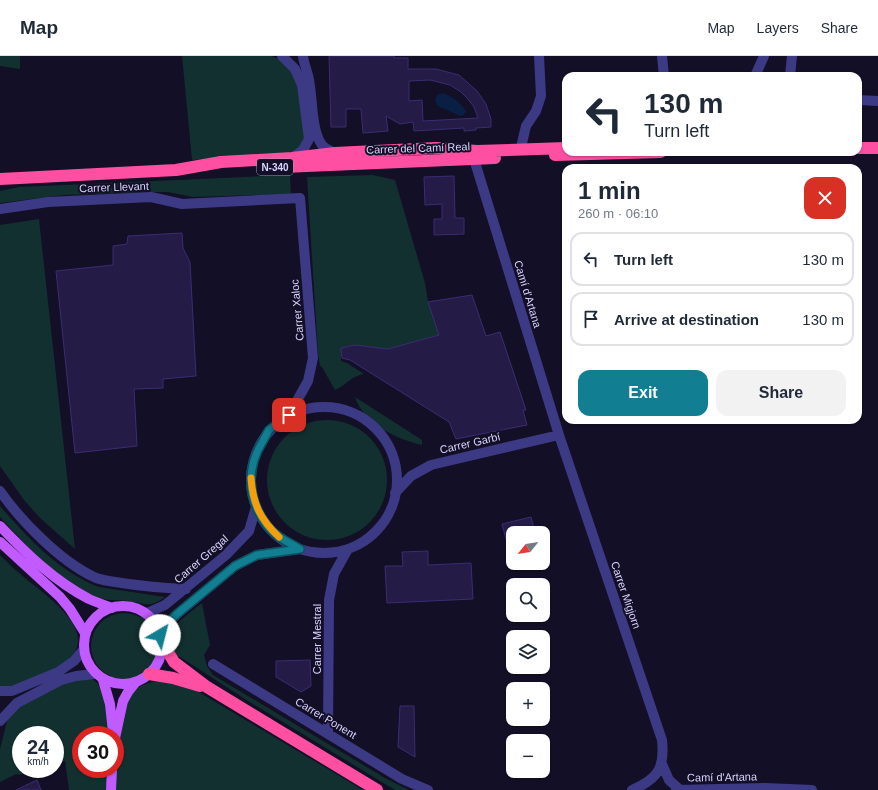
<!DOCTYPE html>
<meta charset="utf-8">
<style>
:root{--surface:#fff;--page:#f2f2f3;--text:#1f2937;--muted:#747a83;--line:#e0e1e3;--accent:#117e91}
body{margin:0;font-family:Arial,sans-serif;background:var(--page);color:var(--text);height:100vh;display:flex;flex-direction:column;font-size:15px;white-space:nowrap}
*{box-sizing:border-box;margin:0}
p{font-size:13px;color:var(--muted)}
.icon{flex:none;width:22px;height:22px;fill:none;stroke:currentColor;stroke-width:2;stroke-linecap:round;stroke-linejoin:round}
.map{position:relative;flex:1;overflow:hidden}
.sheet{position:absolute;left:562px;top:108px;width:300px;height:260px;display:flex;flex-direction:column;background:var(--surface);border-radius:12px;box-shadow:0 1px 3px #0004}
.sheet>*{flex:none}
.top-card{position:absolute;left:562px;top:16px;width:300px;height:84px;border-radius:12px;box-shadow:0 1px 3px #0004;background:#fff;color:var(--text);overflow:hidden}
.needle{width:26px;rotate:240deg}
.buttons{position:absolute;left:506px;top:470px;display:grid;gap:8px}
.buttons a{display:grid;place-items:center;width:44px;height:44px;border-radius:8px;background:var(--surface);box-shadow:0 1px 3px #0004;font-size:20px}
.speed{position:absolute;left:12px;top:670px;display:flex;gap:8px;font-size:20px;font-weight:700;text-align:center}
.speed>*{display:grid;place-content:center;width:52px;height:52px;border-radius:50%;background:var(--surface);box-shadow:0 1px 3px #0004;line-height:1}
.speed small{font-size:10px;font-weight:400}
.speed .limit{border:6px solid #d22;background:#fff;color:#111}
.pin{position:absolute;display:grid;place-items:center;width:34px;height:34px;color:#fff;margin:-17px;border-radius:8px;box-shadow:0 2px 6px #0006}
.me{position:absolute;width:44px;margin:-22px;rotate:37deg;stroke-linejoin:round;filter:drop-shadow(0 0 3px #0008)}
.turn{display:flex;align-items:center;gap:14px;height:84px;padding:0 16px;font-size:18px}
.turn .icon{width:52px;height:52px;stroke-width:2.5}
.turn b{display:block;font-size:28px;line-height:34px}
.round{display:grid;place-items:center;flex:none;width:42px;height:42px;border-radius:12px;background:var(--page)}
.head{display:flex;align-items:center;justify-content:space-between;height:68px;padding:0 16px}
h1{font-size:24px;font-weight:700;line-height:30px}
.cta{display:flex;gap:8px;margin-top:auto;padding:8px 16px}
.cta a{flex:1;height:46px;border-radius:12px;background:var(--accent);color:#fff;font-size:16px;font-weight:700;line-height:46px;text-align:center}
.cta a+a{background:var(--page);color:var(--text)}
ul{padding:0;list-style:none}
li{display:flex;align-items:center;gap:12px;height:54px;margin:0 8px 6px;padding:0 8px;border:2px solid var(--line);border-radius:12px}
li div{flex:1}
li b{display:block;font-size:15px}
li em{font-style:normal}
header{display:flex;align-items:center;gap:24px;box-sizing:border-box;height:56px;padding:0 20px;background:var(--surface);border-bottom:1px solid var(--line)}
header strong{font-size:19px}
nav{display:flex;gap:22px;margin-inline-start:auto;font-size:14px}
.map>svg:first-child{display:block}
.green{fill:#12302f}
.water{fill:#0a1f44}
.building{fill:#241b47;stroke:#3b2d73;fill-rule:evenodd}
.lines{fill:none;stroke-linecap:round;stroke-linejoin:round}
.minor{stroke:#3d3a85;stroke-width:10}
.major{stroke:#c25bff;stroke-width:10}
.highway{stroke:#ff4fa3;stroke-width:12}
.route-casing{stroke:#0b525e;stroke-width:10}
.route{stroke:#117e91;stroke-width:7}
.slow{stroke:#f59e0b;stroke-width:7}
.labels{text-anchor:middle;stroke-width:4;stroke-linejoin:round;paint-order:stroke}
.shield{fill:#130f26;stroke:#9e99be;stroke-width:1}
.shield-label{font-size:10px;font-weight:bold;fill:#d9d4ff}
.street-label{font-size:11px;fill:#d9d4ff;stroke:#130f26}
</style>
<header>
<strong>Map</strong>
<nav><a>Map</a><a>Layers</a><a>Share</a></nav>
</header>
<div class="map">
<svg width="878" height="734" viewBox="0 0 878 734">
<rect width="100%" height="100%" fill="#130f26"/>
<path class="green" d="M0 0H20V13L0 10Z
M182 0H271L282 4 298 24 305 79 302 91 291 98 192 104Z
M290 119 291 138 193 141 168 136H151L64 139 0 147V135L19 131Z
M373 119 395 124 425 227 428 245 439 279 388 293 354 289 341 292V305L347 307 364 318C349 321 347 329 335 334L322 311 320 310 318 297 307 121Z
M39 163 75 493 40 462 24 444 0 410V169Z
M355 341 422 384V389C396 383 363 367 355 341Z
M267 424a60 60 0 1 1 120 0a60 60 0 1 1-120 0Z
M0 450C28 482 58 515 99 531L165 541C149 553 145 547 128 545 118 544 109 545 100 542 63 530 26 489 0 461Z
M0 499C8 507 16 515 25 522 55 546 112 586 51 614 40 619 29 626 18 630 12 632 6 632 0 633Z
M202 547 210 589 204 599 207 610 213 619 385 722 409 734H395L245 643 180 601 174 600C172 596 168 590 168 585 167 572 192 555 202 547Z
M91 590a33 33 0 1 1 66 0a33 33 0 1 1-66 0Z
M90 622C110 632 107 660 109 679H81V713H108V734H69L65 705H55V679H21V713H44H35L20 719 16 718 0 726V693L7 665 20 649 66 626Z
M159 625 192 632 363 734H116C115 711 118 652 134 635 139 629 151 626 159 625Z"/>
<path class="water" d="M443 37C453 41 460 46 466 55L464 59 459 60C452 55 444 54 437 49L435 44 437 39Z"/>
<path class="building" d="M329 0H394V2H408V13H436L459 19 477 35 486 48 491 63V71L476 72V74L464 75V72L414 75 413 66 400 68 386 60 388 75 363 77 361 53H346V71H331ZM430 24 450 29 461 36 467 42 474 51 478 62 423 65 422 44 409 45V25Z
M454 120 455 162H464V178L434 179V163H442V148L425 149 424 121Z
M182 177 183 192 190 206 196 320 163 323V332L134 333 137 390 75 397 56 215 113 209V190L127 188 128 180Z
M472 239 486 280 500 276 526 354H523L527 369 456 383 449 366 350 304 342 302 341 292 355 289 388 293 439 279 428 246Z
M531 461 535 477H513V482L506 483 502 468Z
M428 495V509L471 507 473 543 387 547 385 510H403L402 496Z
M310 604 311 630 301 636 276 621V605Z
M400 650H414L415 701 398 691Z
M37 724 41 734H16Z"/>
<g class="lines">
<path class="minor" d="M282 0 295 13 302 29 309 83 303 94 292 102
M303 0C304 9 308 16 309 24 313 43 311 74 322 89 325 93 331 95 335 97
M662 0 664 20
M755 20 764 0
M790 20 792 0
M858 44 878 45
M522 87 526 70 536 55 541 40 539 0
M474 103 559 379 662 684C665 712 658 723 632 734
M0 153 48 146 151 141 182 148 300 142 313 302 308 325 289 359
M251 424a73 73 0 1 1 146 0a73 73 0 1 1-146 0Z
M0 435C21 465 60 505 94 521 100 524 109 525 115 526 140 530 161 532 186 533
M395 437 411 420 431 409 559 379
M145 558 165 549 226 499 249 475 256 451
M160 579 169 566 177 558 235 510 257 499 300 493
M213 608 402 723 428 734
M0 635H12L58 616 74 605 84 593
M0 665 17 647 61 624 76 620 95 618
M328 677 329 544 334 518 348 493
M662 708 669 724 679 733
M676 734 765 732 812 734"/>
<path class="major" d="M0 470C26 497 54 525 89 543 96 546 104 549 112 552
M0 486 60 541 70 553 85 577
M84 589a39 39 0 1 1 78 0a39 39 0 1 1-78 0Z
M103 624 110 648 113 676
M115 682 123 645 128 636 136 626
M111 734 112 713"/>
<path class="highway" d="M858 92H878
M555 99 661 96
M283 111 495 102
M0 123 176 114 221 106 292 102 335 97 436 92 477 95 566 92
M162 586 174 606 207 631 377 734
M149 618 173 622 200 630"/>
</g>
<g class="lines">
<g class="route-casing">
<path id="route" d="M160 579 169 566 177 558 235 510 257 499 300 493C288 486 274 480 266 468 247 442 246 412 263 385 265 381 267 377 269 374 275 369 283 364 289 359"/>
</g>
<use href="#route" class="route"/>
<path class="slow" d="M251 422C253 448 260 463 279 481"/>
</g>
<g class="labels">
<rect class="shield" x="257" y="103" width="36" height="16" rx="3"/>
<g class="shield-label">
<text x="275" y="115">N-340</text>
</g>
<g class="street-label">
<text transform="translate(418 92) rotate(-2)" y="4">Carrer del Camí Real</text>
<text transform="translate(114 131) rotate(-2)" y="4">Carrer Llevant</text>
<text transform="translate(528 238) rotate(73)" y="4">Camí d'Artana</text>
<text transform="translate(297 254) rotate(-95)" y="4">Carrer Xaloc</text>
<text transform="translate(470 387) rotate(-13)" y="4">Carrer Garbí</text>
<text transform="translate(201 503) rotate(-41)" y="4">Carrer Gregal</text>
<text transform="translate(626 539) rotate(71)" y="4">Carrer Migjorn</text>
<text transform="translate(317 583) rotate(-90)" y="4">Carrer Mestral</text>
<text transform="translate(326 662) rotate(31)" y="4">Carrer Ponent</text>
<text transform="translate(722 721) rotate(-1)" y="4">Camí d'Artana</text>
</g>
</g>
</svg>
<div class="buttons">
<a><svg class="needle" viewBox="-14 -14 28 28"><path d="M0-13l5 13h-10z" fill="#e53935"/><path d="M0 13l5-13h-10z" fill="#747a83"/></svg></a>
<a><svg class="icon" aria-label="search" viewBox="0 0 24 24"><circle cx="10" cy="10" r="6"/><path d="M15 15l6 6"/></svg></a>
<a><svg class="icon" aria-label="layers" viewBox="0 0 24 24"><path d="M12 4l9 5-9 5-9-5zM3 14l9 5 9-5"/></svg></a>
<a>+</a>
<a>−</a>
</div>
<div class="speed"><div>24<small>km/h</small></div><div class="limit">30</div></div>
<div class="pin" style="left:289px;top:359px;background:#d93025"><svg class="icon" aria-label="arrive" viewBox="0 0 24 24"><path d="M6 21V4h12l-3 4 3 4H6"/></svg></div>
<svg class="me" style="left:160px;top:579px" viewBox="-20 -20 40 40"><circle r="19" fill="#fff"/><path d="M0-13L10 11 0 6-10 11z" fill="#117e91"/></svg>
<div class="top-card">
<div class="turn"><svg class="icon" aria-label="left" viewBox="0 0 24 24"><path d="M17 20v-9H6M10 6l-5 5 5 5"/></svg><div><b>130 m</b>Turn left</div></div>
</div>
<section class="sheet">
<div class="head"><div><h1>1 min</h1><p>260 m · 06:10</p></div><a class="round" style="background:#d93025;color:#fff"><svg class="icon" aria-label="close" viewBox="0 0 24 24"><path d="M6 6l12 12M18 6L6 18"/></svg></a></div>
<ul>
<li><svg class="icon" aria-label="left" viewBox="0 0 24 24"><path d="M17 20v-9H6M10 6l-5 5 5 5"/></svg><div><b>Turn left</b></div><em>130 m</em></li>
<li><svg class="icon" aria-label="arrive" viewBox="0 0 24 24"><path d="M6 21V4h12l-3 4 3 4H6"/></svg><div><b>Arrive at destination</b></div><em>130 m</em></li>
</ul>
<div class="cta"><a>Exit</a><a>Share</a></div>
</section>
</div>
